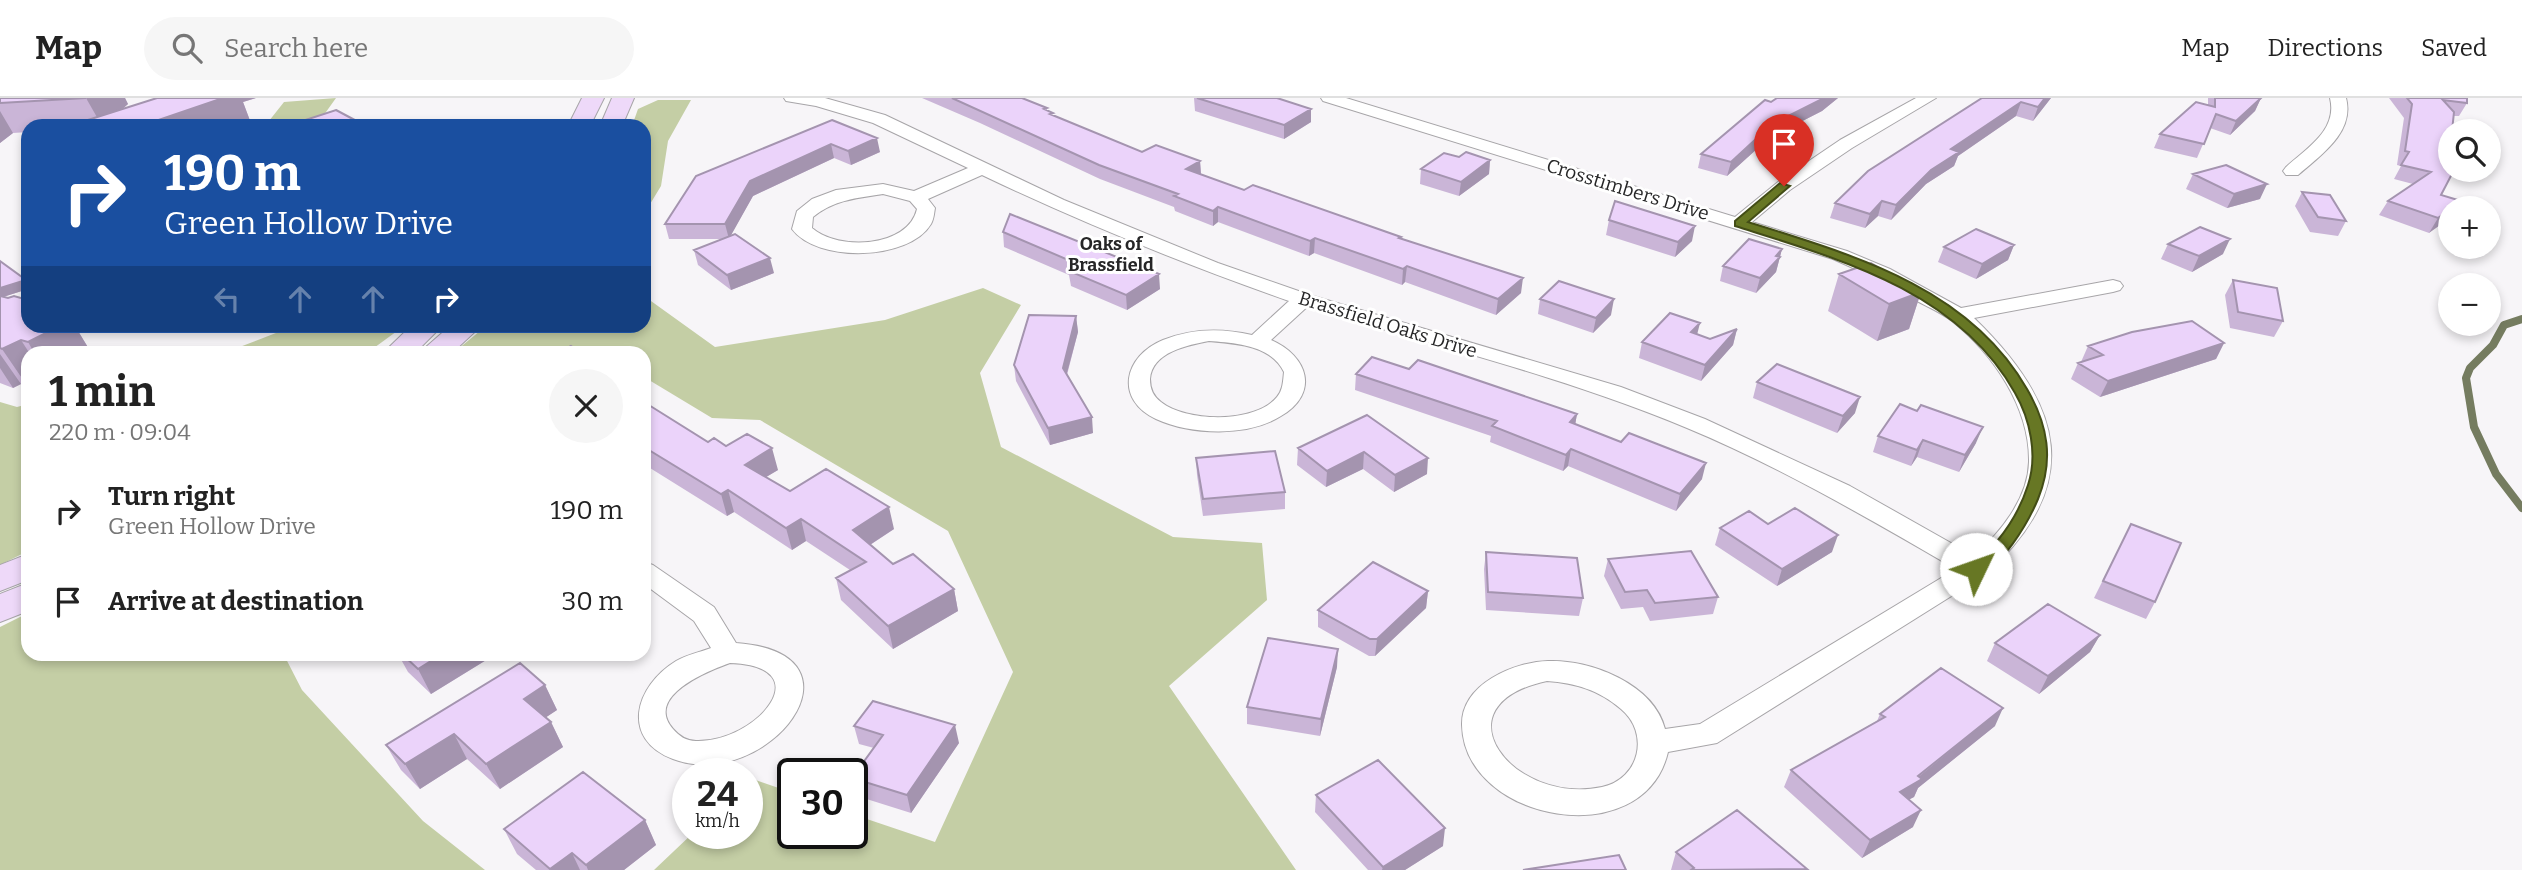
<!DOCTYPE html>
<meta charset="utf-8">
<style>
:root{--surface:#fff;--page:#f6f6f6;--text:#222;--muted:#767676;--line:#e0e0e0}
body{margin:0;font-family:Bitter,serif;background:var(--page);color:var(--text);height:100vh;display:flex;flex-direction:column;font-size:26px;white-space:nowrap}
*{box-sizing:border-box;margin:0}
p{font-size:23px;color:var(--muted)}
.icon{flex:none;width:38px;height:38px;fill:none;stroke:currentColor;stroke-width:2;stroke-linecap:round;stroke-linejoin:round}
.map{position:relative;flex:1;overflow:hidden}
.panel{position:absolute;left:21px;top:248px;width:630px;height:315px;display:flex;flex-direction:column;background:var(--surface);border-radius:21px;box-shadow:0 4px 10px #0003}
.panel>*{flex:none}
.guide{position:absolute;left:21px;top:21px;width:630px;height:214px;border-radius:21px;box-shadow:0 4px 10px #0003;background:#1a4fa0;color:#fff;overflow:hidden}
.tools{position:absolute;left:2438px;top:21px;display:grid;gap:14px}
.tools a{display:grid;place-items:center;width:63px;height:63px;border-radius:50%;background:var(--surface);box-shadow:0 4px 10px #0003;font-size:35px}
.speed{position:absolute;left:672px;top:660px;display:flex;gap:14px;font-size:35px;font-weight:700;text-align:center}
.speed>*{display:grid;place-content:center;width:91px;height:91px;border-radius:50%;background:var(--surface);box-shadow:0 4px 10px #0003;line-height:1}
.speed small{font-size:18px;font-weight:400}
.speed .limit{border:4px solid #111;border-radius:10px;background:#fff;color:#111}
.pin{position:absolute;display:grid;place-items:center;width:60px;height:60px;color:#fff;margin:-72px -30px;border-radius:50% 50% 50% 0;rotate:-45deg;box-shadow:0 0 7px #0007}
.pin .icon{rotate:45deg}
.me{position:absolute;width:77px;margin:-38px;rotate:48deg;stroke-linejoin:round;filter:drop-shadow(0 0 5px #0008)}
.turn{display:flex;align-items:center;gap:24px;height:147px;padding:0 28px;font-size:32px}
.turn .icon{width:91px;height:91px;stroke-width:2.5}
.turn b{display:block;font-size:49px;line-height:60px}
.lanes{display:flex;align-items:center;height:66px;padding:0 28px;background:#0003;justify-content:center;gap:35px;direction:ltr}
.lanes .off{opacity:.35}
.round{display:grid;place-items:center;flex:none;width:74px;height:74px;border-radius:37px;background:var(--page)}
.summary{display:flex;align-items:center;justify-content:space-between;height:119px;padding:0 28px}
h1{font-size:42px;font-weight:700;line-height:52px}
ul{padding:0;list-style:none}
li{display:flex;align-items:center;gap:21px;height:91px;padding:0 28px}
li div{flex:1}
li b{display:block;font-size:26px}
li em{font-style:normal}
header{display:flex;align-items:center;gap:42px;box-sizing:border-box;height:98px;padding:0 35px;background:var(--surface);border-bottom:2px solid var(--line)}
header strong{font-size:33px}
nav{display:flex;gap:38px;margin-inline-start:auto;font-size:24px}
.search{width:490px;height:63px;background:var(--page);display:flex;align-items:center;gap:18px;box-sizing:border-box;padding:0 24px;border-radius:38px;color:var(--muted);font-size:26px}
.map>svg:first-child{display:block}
.green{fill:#c4cea5}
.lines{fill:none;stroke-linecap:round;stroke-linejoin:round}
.stream{stroke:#757c60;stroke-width:8}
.street-casing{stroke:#a7a5a8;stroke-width:2}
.secondary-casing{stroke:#a7a5a8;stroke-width:2}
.street{fill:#fff;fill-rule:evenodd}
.secondary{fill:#eed9f9;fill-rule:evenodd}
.wall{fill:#cab5d7}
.shaded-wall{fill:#a494af}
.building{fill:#ebd3fa;stroke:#a494af;stroke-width:2}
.route{fill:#677724;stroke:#434d17;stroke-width:2}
.labels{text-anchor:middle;stroke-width:6;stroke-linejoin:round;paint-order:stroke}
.far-neighbourhood-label{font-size:18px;font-weight:bold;fill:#262627;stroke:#fff}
.street-label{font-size:19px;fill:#262627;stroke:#fff}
</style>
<header>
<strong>Map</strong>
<div class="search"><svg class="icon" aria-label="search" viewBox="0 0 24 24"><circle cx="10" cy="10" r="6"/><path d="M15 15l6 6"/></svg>Search here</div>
<nav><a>Map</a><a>Directions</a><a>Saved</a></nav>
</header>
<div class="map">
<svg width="2522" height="772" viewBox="0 0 2522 772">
<rect width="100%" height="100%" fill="#f7f5f8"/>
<path class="green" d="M336 0 316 28H265L284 4Z
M658 2H691L668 43 661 88 644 116V28H632L638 11Z
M983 190 1021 207 980 275 1001 349 1173 439 1262 445 1267 502 1169 588 1296 772H654L693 735H747V683L750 680 793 695V735H852V716L935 744 1013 574 948 433 760 322 712 320 644 279V256L605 255 598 251 589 256H452L486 228H644V198L715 249 885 222Z
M294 228H404L367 255H224Z
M0 304 17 309 28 306V453L0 467Z
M28 515V556L284 557 302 592 423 723 485 772H0V529Z"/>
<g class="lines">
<path class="stream" d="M2522 221 2504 227 2493 247 2470 270 2466 280 2474 329 2496 376 2522 410"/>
<g class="street-casing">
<path id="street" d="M784 0H825L885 17 1064 102 1218 165 1310 197 1621 289 1705 321 1850 388 1974 458C2000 435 2028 401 2029 364 2030 309 1993 256 1952 223 1942 215 1930 210 1919 204 1891 188 1863 174 1833 161L1323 3 1321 0H1346L1735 119 1778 84 1840 42 1916 0H1936L1852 50 1790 92 1752 124 1847 153 1890 171 1961 210 2113 182 2120 184 2123 188 2120 192 2113 194 1974 220C2064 307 2085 387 1985 477L1717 645 1668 654C1644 757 1464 724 1462 627 1461 586 1514 564 1548 563 1590 561 1654 586 1665 631L1700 626 1956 471C1869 421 1781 369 1687 330 1565 279 1434 247 1307 209L1271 242C1308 258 1320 295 1281 318 1248 339 1191 337 1156 321 1114 301 1124 258 1163 242 1193 230 1222 230 1252 237L1289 203C1184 166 1082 125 982 77L928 101 935 110C934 115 934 121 931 126 909 163 817 165 792 131L797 113 812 101 836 92 883 86 914 93 968 70 873 25 816 8 786 3ZM883 96 910 103 917 111C908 150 838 153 812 130L813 119C834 102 856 100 883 96ZM1209 243C1235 245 1271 247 1284 274 1283 283 1283 292 1277 299 1255 326 1186 324 1161 304 1153 298 1150 291 1150 281 1152 254 1188 247 1209 243ZM1547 583C1575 585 1599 592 1621 611 1650 635 1640 681 1602 689 1513 708 1434 607 1547 583Z
M2330 0H2346C2355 34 2321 57 2298 77H2286L2283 73 2286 69C2307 50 2338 32 2330 0Z
M644 464 653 467 714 509 736 545C877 555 767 696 673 661 620 641 635 588 676 563 686 557 700 554 711 550L694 523 644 486ZM730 565C822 568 756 645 696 643 686 643 679 638 673 631 644 598 708 573 730 565Z"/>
</g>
<g class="secondary-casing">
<path id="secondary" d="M582 0H604L590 28H568Z
M612 0H634L622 28H600Z
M411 228H442L414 256H382Z
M450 228H481L451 256H418Z
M28 456V482L0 493V467Z
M28 485V513L0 524V496Z"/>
</g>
<use href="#street" class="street"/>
<use href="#secondary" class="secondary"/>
</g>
<path class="wall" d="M0 0H125L128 6 122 11 157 0H256L243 4 252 28H28V34L13 35 0 45Z
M922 0H1022L1047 10V12L1053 17 1142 54 1200 63 1201 76 1244 92 1401 139V140L1521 195 1496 217 1405 184 1402 187 1314 155 1309 158 1218 124 1213 128 1175 113 1174 109 1100 81 980 25Z
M1194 0H1277L1311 11V24L1284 41 1195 13Z
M1777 0H1838L1822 13 1769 40 1727 78 1698 70 1701 56Z
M1982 0H2051L2033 23 2016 18 1958 58 1954 68 1926 86 1891 122 1878 118 1865 130 1830 120 1835 105Z
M2208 0H2261L2255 13 2230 37 2210 30 2197 60 2154 50 2160 36 2208 7Z
M2389 0H2467V5L2459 18H2453L2441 97 2461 103 2429 135 2379 117 2388 103 2413 86 2394 81 2401 68 2397 67 2404 20Z
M832 22 880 54 851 67 834 60 753 98 730 138 774 175 731 192 698 167 694 152 722 141H669L665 126Z
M1459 59 1490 62 1489 76 1459 98 1420 86 1421 71Z
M2193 76 2260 101 2227 110 2186 91Z
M2302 94 2346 123 2338 138 2310 134 2295 108Z
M1609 122 1692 143 1675 159 1606 137Z
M1003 134 1160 191 1127 212 1071 188 1069 177 1004 149Z
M2168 146 2223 156 2192 174 2161 161Z
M2014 147 2008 162 1976 181 1938 164 1944 149Z
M1782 151 1776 174 1756 195 1720 183 1723 168Z
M0 163 26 182 28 185V191L3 199 28 228H75L92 256H28V289L21 286 13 290 0 285Z
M1839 176 1921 194 1909 231 1877 243 1828 213Z
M2233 182 2283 223 2274 239 2230 230 2225 197Z
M1540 201 1611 217 1593 235 1538 216Z
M1076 218 1078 234 1067 277 1093 335 1050 347 1016 283 1014 267Z
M1737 231 1733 247 1701 283 1639 260 1642 244 1697 236 1710 241Z
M2224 245 2216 261 2100 299 2071 281 2078 265 2081 264 2088 248Z
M1409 271 1577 316 1575 327 1702 381 1676 413 1568 368 1563 373 1490 344 1491 338 1355 292 1356 276Z
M1757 284 1855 315 1837 335 1753 300Z
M644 304 708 344 726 348 778 372 766 379 790 393 894 431 870 447 893 466 954 491 958 513 893 551 841 502 836 480 850 472 806 443 792 452 734 414 727 418 650 370 644 372Z
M1367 317 1427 376 1394 394 1363 371 1326 389 1297 367 1298 350Z
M1878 338 1976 345 1959 374 1917 359 1911 368 1873 354Z
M1196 360 1285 394V411L1203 418 1197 377Z
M1768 426 1832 454 1777 488 1715 447 1720 430Z
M2131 426 2155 504 2146 521 2094 500Z
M1486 454 1583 500 1579 518 1486 512 1484 471Z
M1608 461 1718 499 1713 516 1650 523 1643 509 1621 511 1604 478Z
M1428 493 1426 510 1375 558H1369L1318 529V512Z
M2100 537 2090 554 2039 596 1987 563 1995 545Z
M398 556H496L431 596 408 574Z
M1337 569 1320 638 1247 626V609Z
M545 587 557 612 546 619 551 624 563 649 500 691 467 661 420 691 401 672 386 647Z
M1880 616 1995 628 1918 690 1914 699 1909 701 1913 729 1862 760 1784 689 1791 672 1877 623Z
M854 628 959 645 911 715 857 698 852 679 874 650 859 646Z
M1316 697 1443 748 1405 772H1368L1315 714Z
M645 722 656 747 624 772H536L517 756 504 731Z
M1676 754 1807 772H1671Z"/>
<path class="shaded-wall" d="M86 0H125L128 6 104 28H102Z
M223 0H256L243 4 252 28H141Z
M1824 0H1838L1822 13 1769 40 1727 78 1731 64 1772 26Z
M2045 0H2051L2033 23 2038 9Z
M2261 0 2255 13 2230 37 2236 23Z
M2021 4 2016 18 1958 58 1954 68 1926 86 1891 122 1896 107 1951 51Z
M1311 11V24L1284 41V27Z
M0 13 13 35 0 45Z
M877 40 880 54 851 67 848 53Z
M831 46 834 60 753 98 729 141 725 126 750 83Z
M1490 62 1489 76 1459 98 1461 84Z
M1200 63 1201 77 1186 71Z
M2267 86 2260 101 2227 110 2234 96Z
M1882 103 1878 118 1865 130 1870 116Z
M1218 109V124L1213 128V113Z
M2450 111V120L2429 135 2438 120Z
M1695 128 1692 143 1675 159 1678 144Z
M1315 140 1314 155 1309 158 1310 143Z
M2230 141 2223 156 2192 174 2199 158Z
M2014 147 2008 162 1976 181 1982 166Z
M1782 151 1776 174 1756 195 1760 180 1776 158Z
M770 160 774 175 731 192 727 177Z
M1407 168 1405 184 1402 187 1403 171Z
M1159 176 1160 191 1127 212 1126 197Z
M1523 180 1521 195 1496 217 1498 201Z
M26 182 28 185V191L0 200V190Z
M1921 194 1909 231 1877 243 1889 206Z
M1614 201 1611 217 1593 235 1596 220Z
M1076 218 1078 234 1064 286 1063 270Z
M1700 225 1696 241 1691 234Z
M50 228H75L92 256H35L28 244Z
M1737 231 1733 247 1701 283 1705 267Z
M21 242 30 256H28V289L2 251Z
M2224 245 2216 261 2100 299 2108 283Z
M0 256 21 286 13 290 0 270Z
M1860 299 1855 315 1837 335 1843 318Z
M1577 316 1574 333 1570 324Z
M1092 319 1093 335 1050 347 1048 330Z
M1983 329 1976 345 1959 374 1965 357Z
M1923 342 1917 359 1911 368 1917 352Z
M772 350 778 372 751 388 745 367Z
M1571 351 1568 368 1563 373 1566 357Z
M644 353 650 370 645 373 644 371Z
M1364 354 1363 371 1326 389 1327 373Z
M1428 360 1427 376 1394 394 1395 377Z
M1706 365 1702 381 1676 413 1680 396Z
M728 392 734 414 727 418 721 396Z
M889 409 894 431 859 454 853 432Z
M801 421 806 443 792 452 786 430Z
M1838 437 1832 454 1777 488 1782 471Z
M954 491 958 513 893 551 888 528Z
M1428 493 1426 510 1375 558 1377 541Z
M2100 537 2090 554 2039 596 2048 578Z
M1338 551 1337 569 1320 638 1321 621Z
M442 556H496L431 596 418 571Z
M545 587 557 612 536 626 524 601Z
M2003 610 1995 628 1918 690 1914 699 1892 711 1900 694Z
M551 624 563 649 500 691 486 666Z
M955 627 959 645 911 715 907 697Z
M454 636 467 661 420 691 405 666Z
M1921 712 1913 729 1862 760 1870 742Z
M645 722 656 747 624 772H588L586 767Z
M1445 730 1443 748 1405 772H1382L1383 769Z
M572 755 580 772H551L550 771Z"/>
<path class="building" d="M0 0H86L0 5Z
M157 0H223L141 28H69Z
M952 0H1022L1047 10 1044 11 1053 15 1050 16 1142 54 1156 47 1200 63 1186 71 1244 92 1253 87 1401 139 1399 140 1523 180 1498 201 1407 168 1403 171 1315 140 1310 143 1218 109 1213 113 1174 98 1178 96 1099 67Z
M1197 0H1277L1311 11 1284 27Z
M1777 0H1824L1772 26 1731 64 1701 56 1765 2 1771 4Z
M1982 0H2045L2038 9 2021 4 1951 51 1959 54 1931 72 1896 107 1882 103 1870 116 1835 105 1868 73Z
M2215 0H2261L2236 23 2216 16 2204 46 2160 36 2196 4 2215 9Z
M2407 0H2467V5L2443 2 2454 14 2452 33H2450V72H2454L2441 97 2461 103 2438 120 2388 103 2431 74 2401 67 2409 54 2405 53 2412 6Z
M336 12 366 28H287Z
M832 22 877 40 848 53 831 46 750 83 725 126H665L696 78Z
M1466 54 1490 62 1461 84 1421 71 1444 55 1459 59Z
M2226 67 2267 86 2234 96 2193 76Z
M2302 94 2330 97 2346 123 2318 119Z
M1615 103 1695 128 1678 144 1609 122Z
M1010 116 1159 176 1126 197 1069 173 1080 167 1003 134Z
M2200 129 2230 141 2199 158 2168 146Z
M1976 131 2014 147 1982 166 1944 149Z
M735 136 770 160 727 177 694 152Z
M1749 141 1782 151 1776 158 1780 159 1760 180 1723 168Z
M0 163 26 182 0 190Z
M1871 165 1921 194 1889 206 1839 176Z
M2233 182 2277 190 2283 223 2238 214Z
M1559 183 1614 201 1596 220 1540 201Z
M0 198 8 200 14 198 28 202V228H50H49L56 230 28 244 21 242 2 251 0 250Z
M1670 215 1700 225 1691 234 1710 241 1737 231 1705 267 1642 244Z
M1029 217 1076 218 1063 270 1092 319 1048 330 1014 267Z
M2192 223 2224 245 2108 283 2078 265 2103 257 2088 248 2132 234Z
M571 248 584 256H556Z
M1372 259 1409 271 1418 262 1577 316 1570 324 1621 344 1629 335 1706 365 1680 396 1571 351 1566 357 1492 328 1497 323 1356 276Z
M1777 266 1860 299 1843 318 1757 284Z
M644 304 708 344 714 340 726 348 747 336 772 350 745 367 790 393 826 371 889 409 853 432 893 466 913 456 954 491 888 528 836 480 866 464 801 421 786 430 728 392 721 396 644 349Z
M1900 306 1917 313 1921 307 1983 329 1965 357 1923 342 1917 352 1878 338Z
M1367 317 1428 360 1395 377 1364 354 1327 373 1298 350Z
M1275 353 1285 394 1203 401 1196 360Z
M1795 410 1838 437 1782 471 1720 430 1749 413 1768 426Z
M2131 426 2181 445 2155 504 2103 483Z
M1691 453 1718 499 1655 505 1647 492 1625 494 1608 461Z
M1486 454 1577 460 1583 500 1488 494Z
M1373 464 1428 493 1377 541H1370L1318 512Z
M2048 506 2100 537 2048 578 1995 545Z
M1268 540 1338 551 1321 621 1247 609Z
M402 556H442L418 571Z
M520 565 545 587 524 601 551 624 486 666 454 636 405 666 386 647Z
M1941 570 2003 610 1918 678 1922 681 1900 694 1921 712 1870 742 1791 672 1885 619 1880 616Z
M873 603 955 627 907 697 852 680 883 637 854 628Z
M1378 662 1445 730 1383 769 1316 697Z
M583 674 645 722 586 767 572 755 550 771 504 731Z
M1737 712 1807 771 1691 772 1694 770 1676 754Z
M1619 757 1626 772H1523Z"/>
<path class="route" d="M1780 85 1790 88 1748 124C1853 157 1969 189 2027 291 2048 327 2054 362 2038 401 2028 425 2002 470 1976 477L1967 471C1975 460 1989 453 1998 442 2011 426 2022 406 2028 387 2038 357 2030 321 2015 295 1958 193 1839 161 1735 128V123Z"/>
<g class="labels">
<g class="far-neighbourhood-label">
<text x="1111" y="152">Oaks of<tspan x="1111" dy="21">Brassfield</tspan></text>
</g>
<g class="street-label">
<text transform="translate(1628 91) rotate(17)" y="7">Crosstimbers Drive</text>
<text transform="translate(1388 226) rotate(17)" y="7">Brassfield Oaks Drive</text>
</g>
</g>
</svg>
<div class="tools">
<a><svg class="icon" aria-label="search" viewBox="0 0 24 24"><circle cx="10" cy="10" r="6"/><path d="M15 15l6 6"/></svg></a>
<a>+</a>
<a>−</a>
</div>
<div class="speed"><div>24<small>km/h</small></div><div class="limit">30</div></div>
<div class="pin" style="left:1784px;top:88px;background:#d93025"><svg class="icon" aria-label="arrive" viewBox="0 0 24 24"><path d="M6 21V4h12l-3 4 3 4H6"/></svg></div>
<svg class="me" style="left:1976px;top:471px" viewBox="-20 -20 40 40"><circle r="19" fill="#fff"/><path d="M0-13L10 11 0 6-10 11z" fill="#677724"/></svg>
<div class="guide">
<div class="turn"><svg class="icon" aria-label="right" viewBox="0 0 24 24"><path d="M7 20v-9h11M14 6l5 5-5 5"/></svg><div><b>190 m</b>Green Hollow Drive</div></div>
<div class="lanes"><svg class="icon off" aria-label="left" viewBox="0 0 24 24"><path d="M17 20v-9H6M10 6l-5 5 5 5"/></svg><svg class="icon off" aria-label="ahead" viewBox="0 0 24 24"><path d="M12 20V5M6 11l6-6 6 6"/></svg><svg class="icon off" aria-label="ahead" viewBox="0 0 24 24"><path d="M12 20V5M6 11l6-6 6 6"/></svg><svg class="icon" aria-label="right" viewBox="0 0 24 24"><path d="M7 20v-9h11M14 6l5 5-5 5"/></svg></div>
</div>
<section class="panel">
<div class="summary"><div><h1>1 min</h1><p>220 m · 09:04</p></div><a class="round"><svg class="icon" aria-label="close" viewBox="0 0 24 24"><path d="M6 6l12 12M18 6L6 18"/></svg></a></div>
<ul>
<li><svg class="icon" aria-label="right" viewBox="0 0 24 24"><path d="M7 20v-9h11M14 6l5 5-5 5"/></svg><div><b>Turn right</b><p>Green Hollow Drive</p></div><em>190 m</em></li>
<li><svg class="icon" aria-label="arrive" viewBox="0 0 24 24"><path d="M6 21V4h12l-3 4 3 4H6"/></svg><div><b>Arrive at destination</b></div><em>30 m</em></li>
</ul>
</section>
</div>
